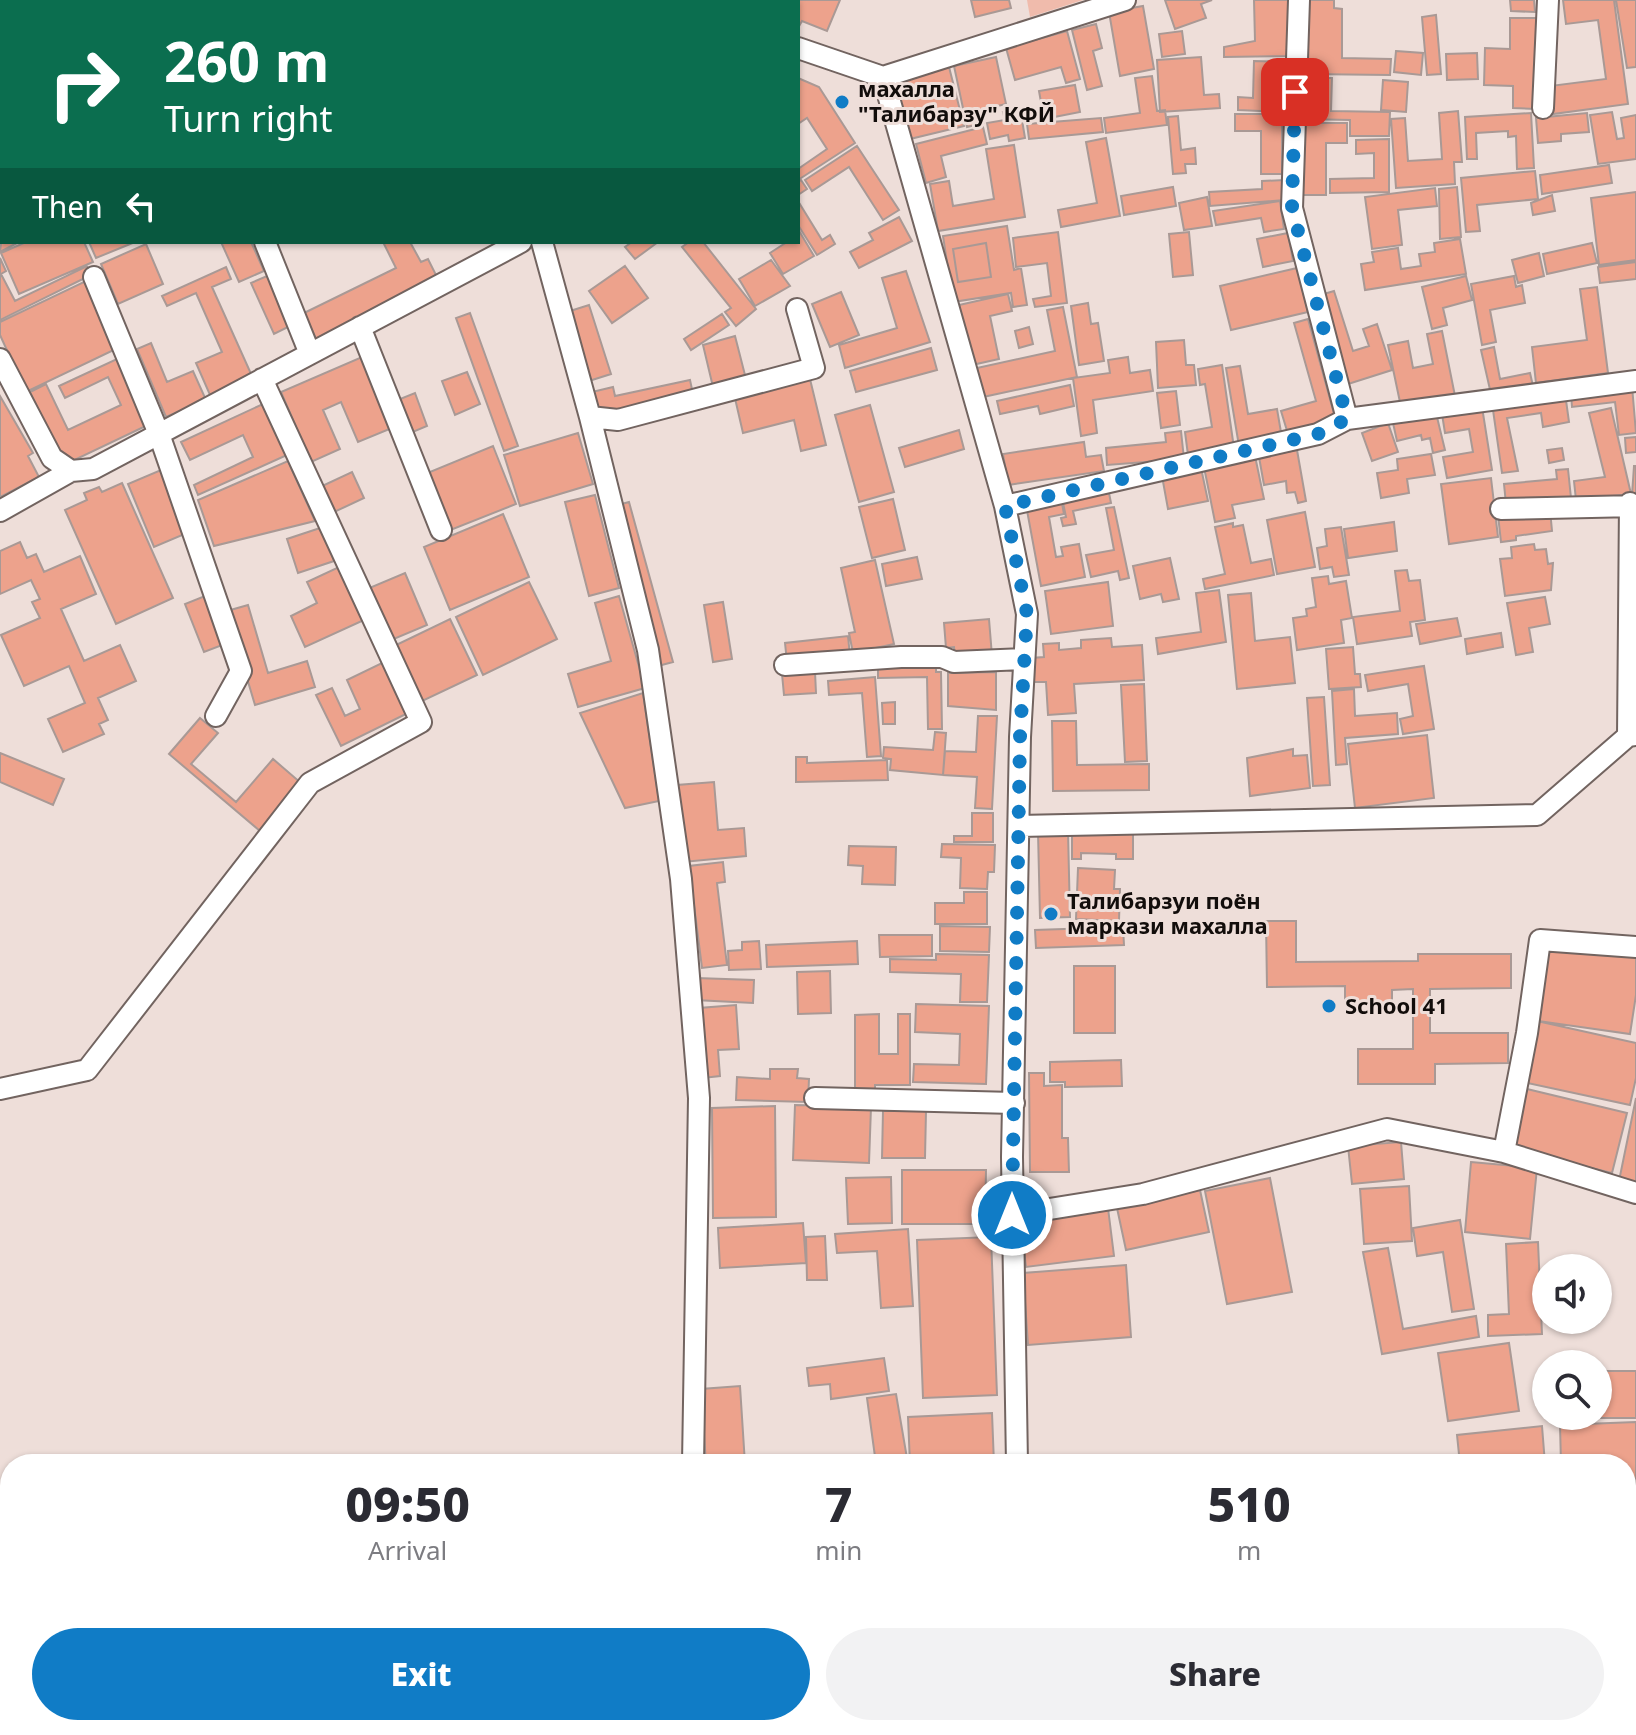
<!DOCTYPE html>
<meta charset="utf-8">
<style>
:root{--surface:#fff;--page:#f2f2f3;--text:#2b2b33;--muted:#7c7c81;--accent:#107cc6}
body{margin:0;font-family:"Noto Sans",sans-serif;background:var(--page);color:var(--text);height:100vh;display:flex;flex-direction:column;font-size:30px;white-space:nowrap}
*{box-sizing:border-box;margin:0}
p{font-size:26px;color:var(--muted)}
.icon{flex:none;width:44px;height:44px;fill:none;stroke:currentColor;stroke-width:2;stroke-linecap:round;stroke-linejoin:round}
.map{position:relative;flex:1;overflow:hidden}
.side{position:absolute;left:0px;top:1454px;width:1636px;height:282px;display:flex;flex-direction:column;background:var(--surface);border-radius:32px 32px 0 0;box-shadow:0 2px 6px #0004}
.side>*{flex:none}
.guide{position:absolute;left:0px;top:0px;width:800px;height:244px;box-shadow:0 2px 6px #0004;background:#0b6e4f;color:#fff;overflow:hidden}
.tools{position:absolute;left:1532px;top:1254px;display:grid;gap:16px}
.tools a{display:grid;place-items:center;width:80px;height:80px;border-radius:50%;background:var(--surface);box-shadow:0 2px 6px #0004;font-size:40px}
.pin{position:absolute;display:grid;place-items:center;width:68px;height:68px;color:#fff;margin:-34px;border-radius:16px;box-shadow:0 4px 12px #0006}
.me{position:absolute;width:88px;margin:-44px;rotate:0deg;stroke-linejoin:round;filter:drop-shadow(0 0 6px #0008)}
.turn{display:flex;align-items:center;gap:28px;height:168px;padding:0 32px;font-size:36px}
.turn .icon{width:104px;height:104px;stroke-width:2.5}
.turn b{display:block;font-size:56px;line-height:68px}
.then{display:flex;align-items:center;height:76px;padding:0 32px;background:#0003;gap:16px;font-size:30px}
.eta{display:flex;justify-content:space-evenly;align-items:center;height:136px;text-align:center}
.eta b{font-size:48px;font-weight:800;line-height:56px}
.action{display:flex;gap:16px;margin-top:auto;padding:16px 32px}
.action a{flex:1;height:92px;border-radius:48px;background:var(--accent);color:#fff;font-size:32px;font-weight:800;line-height:92px;text-align:center}
.action a+a{background:var(--page);color:var(--text)}
.map>svg:first-child{display:block}
.green{fill:#f0bbac}
.building{fill:#eda28c;stroke:#a99995;stroke-width:2}
.lines{fill:none;stroke-linecap:round;stroke-linejoin:round}
.minor-casing{stroke:#726460;stroke-width:24}
.minor{stroke:#fff;stroke-width:20}
.route{stroke:#107cc6;stroke-width:14;stroke-dasharray:0 25.2}
.poi-dot{fill:#107cc6;stroke:#eeded9;stroke-width:3}
.labels{text-anchor:middle;stroke-width:6;stroke-linejoin:round;paint-order:stroke}
.poi-label{font-size:22px;font-weight:bold;fill:#120d0b;stroke:#eeded9;text-anchor:start}
</style>
<div class="map">
<svg width="1636" height="1735" viewBox="0 0 1636 1735">
<rect width="100%" height="100%" fill="#eeded9"/>
<path class="green" d="M1027 0H1083L1030 17Z"/>
<path class="building" d="M47 0 2 2 0 29V1Z
M113 0H158L151 2Z
M245 0H289V2H245Z
M444 0H498L444 2Z
M708 0H759L758 2Z
M777 0H840L827 31 802 21 798 28V2Z
M971 0H1009L1011 8 975 17Z
M1165 0H1212L1201 4 1206 18 1175 29Z
M1254 0H1293L1292 56 1224 57V47L1255 41Z
M1308 0H1334V8L1342 9V58L1391 59 1390 75 1306 74Z
M1510 0H1534L1535 12 1511 11Z
M1563 0H1614L1628 104 1553 114 1550 86 1606 79 1598 20 1566 24Z
M1616 0H1636V67L1627 68Z
M1143 6 1154 69 1120 76 1109 12Z
M1436 15 1441 74 1427 75 1422 17Z
M1510 18H1537L1535 109 1513 108V86L1484 85 1485 48 1510 49Z
M1096 24 1102 48 1093 51 1102 86 1087 90 1072 30Z
M1067 31 1080 79 1066 83 1061 67 1015 80 1006 48Z
M1182 31 1185 54 1162 57 1159 34Z
M1396 51 1423 53 1421 75 1394 72Z
M1477 53 1478 79 1447 80 1446 54Z
M996 57 1006 104 993 107 994 112 983 115 984 123 967 127 954 66Z
M1201 57 1204 95 1219 94 1220 108 1160 112 1157 60Z
M1254 61 1287 62 1286 112 1238 110V97L1253 98Z
M948 63 964 126 910 139 894 77Z
M1152 76 1157 111 1165 110 1167 125 1106 133 1104 118 1140 113 1135 78Z
M798 78 819 87 855 143 798 180V169L827 149 807 118 798 124Z
M1303 78H1332L1331 111 1390 112 1389 136H1350V120L1302 119Z
M1383 80 1408 82 1406 112 1381 110Z
M1075 85 1080 112 1044 119 1039 91Z
M1020 108 1025 138 1009 141 1008 135 990 139 987 123 1005 120 1003 112Z
M1458 111 1462 162H1454L1455 184 1396 188 1391 119 1405 118 1408 161 1442 159 1439 113Z
M1612 112 1617 139 1624 138 1621 118 1636 115V159L1598 164 1590 115Z
M1531 113 1534 168 1517 169 1516 136 1508 137V131L1476 133 1477 159H1467L1465 117Z
M1587 113 1589 132 1561 134V141L1538 143 1536 118Z
M1235 114H1282V174H1261V131H1235Z
M1178 116 1181 150 1195 148 1196 164H1185L1186 173 1173 174 1168 117Z
M1101 118 1103 132 1029 139 1027 124Z
M1300 123H1347V143H1326V195H1299Z
M983 127 987 144 941 156 946 177 926 183 916 144Z
M1106 138 1120 216 1061 227 1058 210 1097 203 1086 142Z
M1389 139V192L1330 193V179L1374 178V153L1356 154V140Z
M1014 145 1025 217 938 231 930 184 949 181 953 206 994 199 986 149Z
M857 146 899 210 883 220 849 167 812 191 805 180Z
M2 155V206H0V156Z
M1609 165 1612 183 1542 194 1540 175Z
M1535 171 1538 199 1477 205 1480 231 1466 232 1461 178Z
M801 180 807 189 798 195V182Z
M1284 180 1285 200 1210 206 1209 192 1262 189V181Z
M1173 187 1176 206 1124 215 1121 196Z
M1457 187 1461 237 1440 239 1439 189Z
M1435 188 1437 206 1398 210 1402 245 1372 249 1365 197Z
M1636 192V260L1599 265 1591 198Z
M1552 195 1555 211 1533 215 1531 203Z
M1207 197 1212 226 1184 230 1179 203Z
M798 201 822 240 830 235 835 244 817 255 798 225Z
M1280 201 1284 229 1264 232 1261 218 1216 225 1213 211Z
M899 217 912 241 859 268 850 252 873 240 869 233Z
M1007 226 1014 270 1021 268 1027 305 1013 307 1011 293 953 302 943 236Z
M798 229 814 256 783 274 770 253 787 242H798Z
M1058 232 1067 303 1035 307 1033 299 1051 296 1047 263 1016 267 1013 238Z
M1189 232 1193 275 1173 277 1169 234Z
M1288 233 1293 261 1263 267 1257 239Z
M2 234V242H19L0 252Z
M1460 239 1466 274 1365 290 1361 264 1374 262 1372 252 1398 248 1401 269 1421 266 1419 254 1435 252 1434 243Z
M26 242H84L93 262 19 294 1 253Z
M89 242H135L96 258Z
M221 242H251L264 271 239 282Z
M383 242H410L421 262 428 259 439 281 317 341 304 313 396 268Z
M632 242H658L635 259 625 247Z
M689 242H703L756 309 736 326 725 312 731 308 682 247Z
M986 243 991 277 958 282 953 249Z
M1592 243 1597 263 1547 274 1543 254Z
M146 244 163 284 118 304 101 264Z
M1539 253 1544 276 1518 283 1512 260Z
M0 258 6 271 1 274 15 301 87 266 91 275 0 320Z
M771 260 790 286 755 306 739 279Z
M1636 262V279L1600 283 1598 267Z
M625 266 648 298 612 323 589 291Z
M226 267 231 279 212 287 252 376 210 395 196 363 222 352 196 293 167 306 162 296Z
M1297 268 1308 312 1231 330 1220 286Z
M906 271 930 342 845 368 839 345 897 328 882 278Z
M267 276 290 326 274 334 251 283Z
M1466 276 1472 300 1443 308 1447 325 1432 329 1422 287Z
M1514 276 1516 287 1522 285 1525 303 1490 310 1496 342 1482 345 1471 284Z
M88 280 120 347 26 392 0 335V322Z
M1597 287 1608 373 1536 383 1532 347 1587 340 1580 289Z
M1334 291 1353 351 1369 346 1363 329 1377 324 1392 370 1345 385 1317 296Z
M841 292 859 335 830 347 812 304Z
M1008 294 1012 311 990 316 999 359 972 365 959 305Z
M1088 303 1091 324 1098 323 1104 361 1079 365 1071 306Z
M589 305 611 374 589 381 567 312Z
M1063 307 1077 377 983 397 977 368 1055 351 1047 310Z
M470 313 518 446 504 451 456 318Z
M722 314 729 325 691 350 684 339Z
M1308 319 1336 421 1288 434 1281 411 1316 401 1294 323Z
M1029 327 1033 344 1019 348 1015 331Z
M1442 331 1455 396 1401 407 1388 345 1408 341 1413 368 1433 364 1427 334Z
M735 336 746 379 713 387 703 345Z
M1184 340 1186 365H1194L1196 385 1158 388 1156 342Z
M151 343 167 382 193 371 206 400 166 417 137 349Z
M1494 347 1500 379 1530 373 1533 386 1491 394 1481 350Z
M931 348 937 370 856 392 850 371Z
M362 357 392 428 358 442 341 402 323 410 340 449 311 462 281 392Z
M1128 357 1130 373 1150 370 1153 391 1093 400 1097 433 1081 436 1073 378 1110 373 1108 360Z
M119 358 150 424 64 465 30 392 46 384 68 430 121 405 108 377 65 398 59 386Z
M1222 365 1234 448 1188 455 1185 432 1212 427 1205 384 1200 385 1198 369Z
M1240 366 1248 414 1277 409 1282 438 1239 446 1226 368Z
M467 372 480 404 455 415 442 381Z
M809 375 826 445 801 451 794 420 743 433 734 394Z
M690 380 693 394 597 414 592 392 613 387 615 396Z
M1070 385 1074 406 1040 414 1038 406 1000 414 997 401Z
M1632 386 1636 433 1619 435 1615 402 1572 407 1571 393Z
M1176 391 1180 425 1161 428 1157 393Z
M415 393 427 426 408 434 395 401Z
M1565 393 1569 422 1543 427 1541 413 1507 418 1518 471 1502 473 1492 403Z
M0 396 33 453 28 456 39 477 0 497Z
M263 404 287 455 198 495 194 485 253 457 243 435 190 460 181 442Z
M870 405 894 492 859 502 835 415Z
M1482 407 1492 470 1447 478 1443 457 1473 452 1469 429 1445 433 1442 414Z
M1611 408 1631 494 1576 500 1574 481 1605 477 1589 413Z
M1436 413 1445 450 1433 453 1430 438 1422 440 1421 435 1397 441 1393 423Z
M1388 423 1398 452 1372 461 1362 433Z
M959 430 964 449 905 467 899 448Z
M1181 431 1184 459 1107 465 1106 448 1166 442 1165 433Z
M578 433 593 484 520 506 504 455Z
M1636 437V452L1626 453 1625 438Z
M1084 442 1086 457 1101 455 1104 471 1008 485 1003 454Z
M493 446 516 504 448 531 425 474Z
M1562 448 1564 460 1549 463 1547 450Z
M1297 450 1306 501 1298 503 1295 492 1287 493 1286 481 1264 485 1259 457Z
M1431 454 1435 475 1407 479 1409 493 1381 498 1377 473 1398 470 1397 459Z
M1255 456 1264 499 1232 505 1235 518 1215 522 1204 467Z
M288 461 315 521 214 546 198 500Z
M1634 466H1636V495H1632Z
M1201 468 1208 501 1168 509 1162 476Z
M1568 469 1571 498 1506 504 1504 484 1557 479 1556 470Z
M161 470 187 533 154 547 128 484Z
M352 472 364 498 332 513 320 487Z
M1491 478 1498 537 1449 544 1441 484Z
M122 483 173 598 116 624 65 510 87 500 84 493 99 487 102 492Z
M1108 488 1111 503 1073 511 1076 524 1063 526 1061 518 1066 517 1062 498Z
M595 495 619 588 589 596 565 502Z
M1061 498 1064 514 1049 517 1056 557 1063 556 1061 547 1079 544 1085 577 1041 586 1026 505Z
M893 499 905 550 872 558 859 507Z
M629 502 673 662 658 666 614 506Z
M1114 507 1129 578 1120 580 1118 571 1091 577 1086 555 1114 550 1106 508Z
M1550 510 1552 531 1516 536V540L1501 542 1498 515Z
M1305 512 1315 567 1277 574 1267 520Z
M503 514 529 577 450 610 424 547Z
M1394 522 1397 551 1348 558 1344 529Z
M1233 523V527L1243 525 1251 563 1271 559 1274 575 1205 589 1203 579 1225 574 1215 527Z
M323 527 334 561 298 573 287 539Z
M1341 527 1349 575 1334 577 1332 567 1320 569 1317 548 1327 546 1325 529Z
M20 542 27 558 36 554 44 572 80 556 96 594 61 609 84 661 120 645 136 681 98 698 108 720 99 724 104 734 63 752 48 719 85 703 69 666 24 686 1 635 40 618 32 602 40 599 31 580 0 594V551Z
M1534 544 1535 550 1546 549 1548 564 1553 563 1551 590 1505 596 1500 559 1512 558 1511 547Z
M917 557 922 579 886 586 882 564Z
M1170 558 1179 599 1163 602 1161 594 1140 599 1133 566Z
M875 560 894 644 853 653 849 633 855 632 841 568Z
M339 567 364 620 305 647 291 616 317 603 307 582Z
M1407 570 1409 581 1420 580 1425 620 1410 622 1412 636 1357 644 1353 617 1400 611 1395 571Z
M405 573 427 625 389 641 367 589Z
M1328 576 1329 584 1346 581 1352 618 1341 620 1344 643 1297 650 1293 618 1307 616 1306 609 1316 607 1312 578Z
M529 582 557 639 483 675 456 617Z
M1108 582 1113 626 1051 634 1045 591Z
M1219 590 1226 642 1158 654 1156 638 1201 632 1196 593Z
M1251 593 1255 641 1290 637 1295 683 1237 689 1228 595Z
M205 596 225 644 204 652 185 604Z
M619 596 645 688 578 707 568 674 611 661 595 603Z
M1545 597 1550 624 1529 628 1533 652 1516 655 1507 603Z
M723 602 732 659 713 662 704 605Z
M248 605 268 673 307 661 315 687 255 705 227 611Z
M1457 618 1461 636 1420 644 1416 624Z
M450 619 477 675 418 703 392 647Z
M989 619 992 656 955 659 954 647 946 648 944 623Z
M1501 633 1503 647 1467 654 1465 639Z
M848 636 850 656 787 662 785 643Z
M1111 638 1112 647 1142 645 1144 680 1074 684 1076 713 1048 715 1046 682H1032L1031 658 1044 657 1043 644 1059 643V650L1081 648V640Z
M1353 647 1355 674H1360L1361 687 1329 689 1326 649Z
M384 662 408 713 341 746 316 695 332 688 345 716 360 709 347 680Z
M936 664V672H941L942 729H928L927 677 878 678V665Z
M1424 666 1434 729 1403 734 1400 719 1413 716 1408 684 1368 691 1365 675Z
M815 672 816 693 784 695 782 674Z
M996 672V710L948 706V673Z
M875 677 881 756 867 757 862 693 829 695 828 681Z
M1144 684 1147 761 1125 762 1121 685Z
M1354 689 1355 716 1397 713 1398 734 1345 738 1347 764 1336 765 1332 691Z
M643 693 659 801 625 808 580 713Z
M1324 697 1330 785 1313 786 1307 698Z
M895 702V724H883L882 703Z
M978 716H997L992 809 975 808 977 777 943 775 945 751 976 752Z
M200 718 218 733 191 764 236 802 273 759 301 783 260 831 169 754Z
M1052 721H1076L1077 765 1149 764V790L1053 791Z
M935 732 946 733 943 775 890 770 891 759 883 758 884 747 933 750Z
M1427 735 1434 798 1355 808 1348 744Z
M1293 749V756L1307 755 1310 788 1250 796 1247 758Z
M0 753 64 779 53 805 0 782Z
M796 757H807V763L887 760 888 780 796 782Z
M714 782 718 830 744 828 746 856 683 862 677 785Z
M972 813H993V842H954V836H972Z
M1072 829H1133V859H1116V854L1081 853V859H1072Z
M1068 831 1070 917 1040 918 1038 832Z
M942 844 995 845 994 872H988L987 889 960 888 961 858 941 857Z
M849 846 896 847 895 885 862 884 863 866 848 865Z
M723 862 725 882 717 883 727 965 702 968 689 866Z
M1078 868 1115 870 1114 889H1120L1119 921 1076 919Z
M964 892H987V924H935V903H964Z
M1266 921H1296V962L1418 961V954H1511V988L1430 989V1033H1508V1063L1435 1064V1084H1358V1049H1413V989L1392 990V1005H1345V986L1267 987Z
M940 926 990 927 989 952 940 951Z
M1123 927 1124 945 1036 948 1035 930Z
M879 935H932V956L880 957Z
M759 941 761 969 729 970 728 951 742 950V942Z
M857 941 858 964 767 967 766 945Z
M1543 941 1636 954V995L1630 1034 1531 1020Z
M936 954 989 955 987 1002H960L961 974 890 972V959L936 960Z
M1074 966H1115V1033H1074Z
M830 971 831 1013 798 1014 797 972Z
M696 978 754 980 753 1003 695 1000Z
M916 1004 989 1006 986 1084 913 1082 914 1064 959 1065 960 1034 915 1032Z
M736 1005 739 1049 718 1050 720 1076 703 1078 699 1008Z
M879 1014V1054H898V1014H910V1085H875V1093H855V1015Z
M1537 1021 1636 1043V1078L1630 1105 1523 1082Z
M1121 1060 1122 1086 1065 1087V1082H1050V1062Z
M770 1069H798L797 1078 809 1079 808 1102 736 1100 737 1077 770 1079Z
M1029 1073H1044V1086L1062 1085V1138H1068L1069 1172H1030Z
M1527 1089 1627 1113 1612 1173 1512 1149Z
M1636 1098V1184L1619 1181Z
M795 1105 871 1107 869 1163 793 1160Z
M775 1106 776 1217 713 1218 712 1108Z
M883 1111H926L925 1158H882Z
M1401 1142 1404 1179 1352 1184 1348 1146Z
M1471 1162 1537 1168 1530 1239 1465 1232Z
M902 1170H986L985 1224H902Z
M891 1177 892 1223 848 1224 846 1178Z
M1270 1178 1292 1292 1227 1304 1205 1191Z
M1409 1186 1412 1241 1364 1244 1360 1189Z
M1200 1190 1209 1232 1126 1250 1117 1208Z
M1108 1208 1114 1256 1026 1267 1020 1220Z
M1460 1220 1474 1309 1452 1312 1443 1252 1417 1256 1413 1228Z
M803 1223 806 1263 720 1268 718 1228Z
M908 1229 913 1306 881 1308 877 1251 837 1253 835 1234Z
M825 1236 827 1280H807L806 1237Z
M991 1237 997 1395 923 1398 917 1240Z
M1538 1242 1542 1334 1488 1336V1315L1509 1314 1506 1244Z
M1388 1248 1403 1329 1476 1316 1479 1337 1382 1354 1363 1252Z
M1126 1265 1131 1337 1028 1345 1023 1273Z
M1509 1343 1519 1411 1448 1421 1438 1353Z
M884 1358 889 1391 831 1399 830 1384 809 1386 807 1368Z
M1598 1371H1636V1418H1586L1598 1416Z
M740 1386 745 1464H706L701 1389Z
M896 1394 908 1464H876L867 1398Z
M992 1413 994 1464H910L908 1417Z
M1636 1422V1507H1626V1464H1561L1560 1425Z
M1542 1426 1545 1464H1460L1457 1435Z
M273 1726H387L363 1735H277Z
M488 1726H561L547 1735H494Z
M572 1726H585V1735H558Z
M626 1726H679V1735H626Z
M1239 1726H1338L1339 1735H1239Z"/>
<g class="lines">
<g class="minor-casing">
<path id="minor" d="M55 0 56 2
M178 0 179 2
M665 0 669 2
M1299 0 1292 208 1347 419
M328 2 334 0
M798 48 883 77 1125 0
M883 77 1005 506 1027 614 1020 737 1012 1157 1017 1464
M1543 108 1548 0
M265 242 310 354
M542 242 590 417 618 420 814 368 797 309
M94 277 159 434 241 671 216 716
M360 327 441 530
M0 359 52 458 71 471 93 469 521 242
M590 417 648 650 681 879 699 1098 693 1464
M1630 503 1628 736 1636 735
M1005 506 1318 434 1347 419 1636 381
M1501 509 1636 506
M0 511 71 471
M785 665 901 657H942L954 662 1022 659
M1019 826 1537 815 1628 736
M0 1089 87 1070 310 783 421 722 262 379
M815 1098 1014 1103
M1504 1152 1527 1033 1540 940 1636 947
M1012 1215 1143 1194 1387 1129 1504 1152 1636 1193
M1626 1524H1636
M714 1726V1735
M1227 1726 1228 1735
M1349 1726 1350 1735"/>
</g>
<use href="#minor" class="minor"/>
</g>
<g class="lines">
<path class="route" d="M1012 1215 1020 737 1027 614 1005 506 1318 434 1347 419 1292 208 1295 92"/>
</g>
<g class="poi-dot">
<circle cx="842" cy="102" r="8"/>
<circle cx="1051" cy="914" r="8"/>
<circle cx="1329" cy="1006" r="8"/>
</g>
<g class="labels">
<g class="poi-label">
<text x="858" y="97">махалла<tspan x="858" dy="25">"Талибарзу" КФЙ</tspan></text>
<text x="1067" y="909">Талибарзуи поён<tspan x="1067" dy="25">маркази махалла</tspan></text>
<text x="1345" y="1014">School 41</text>
</g>
</g>
</svg>
<div class="tools">
<a><svg class="icon" aria-label="sound" viewBox="0 0 24 24"><path d="M4 9h4l5-4v14l-5-4H4zM17 9q2 3 0 6"/></svg></a>
<a><svg class="icon" aria-label="search" viewBox="0 0 24 24"><circle cx="10" cy="10" r="6"/><path d="M15 15l6 6"/></svg></a>
</div>
<div class="pin" style="left:1295px;top:92px;background:#d93025"><svg class="icon" aria-label="arrive" viewBox="0 0 24 24"><path d="M6 21V4h12l-3 4 3 4H6"/></svg></div>
<svg class="me" style="left:1012px;top:1215px" viewBox="-20 -20 40 40"><circle r="17" fill="#107cc6" stroke="#fff" stroke-width="3"/><path d="M0-11L8 9 0 5-8 9z" fill="#fff"/></svg>
<div class="guide">
<div class="turn"><svg class="icon" aria-label="right" viewBox="0 0 24 24"><path d="M7 20v-9h11M14 6l5 5-5 5"/></svg><div><b>260 m</b>Turn right</div></div>
<div class="then">Then<svg class="icon" aria-label="left" viewBox="0 0 24 24"><path d="M17 20v-9H6M10 6l-5 5 5 5"/></svg></div>
</div>
<section class="side">
<div class="eta">
<div><b>09:50</b><p>Arrival</p></div>
<div><b>7</b><p>min</p></div>
<div><b>510</b><p>m</p></div>
</div>
<div class="action"><a>Exit</a><a>Share</a></div>
</section>
</div>
